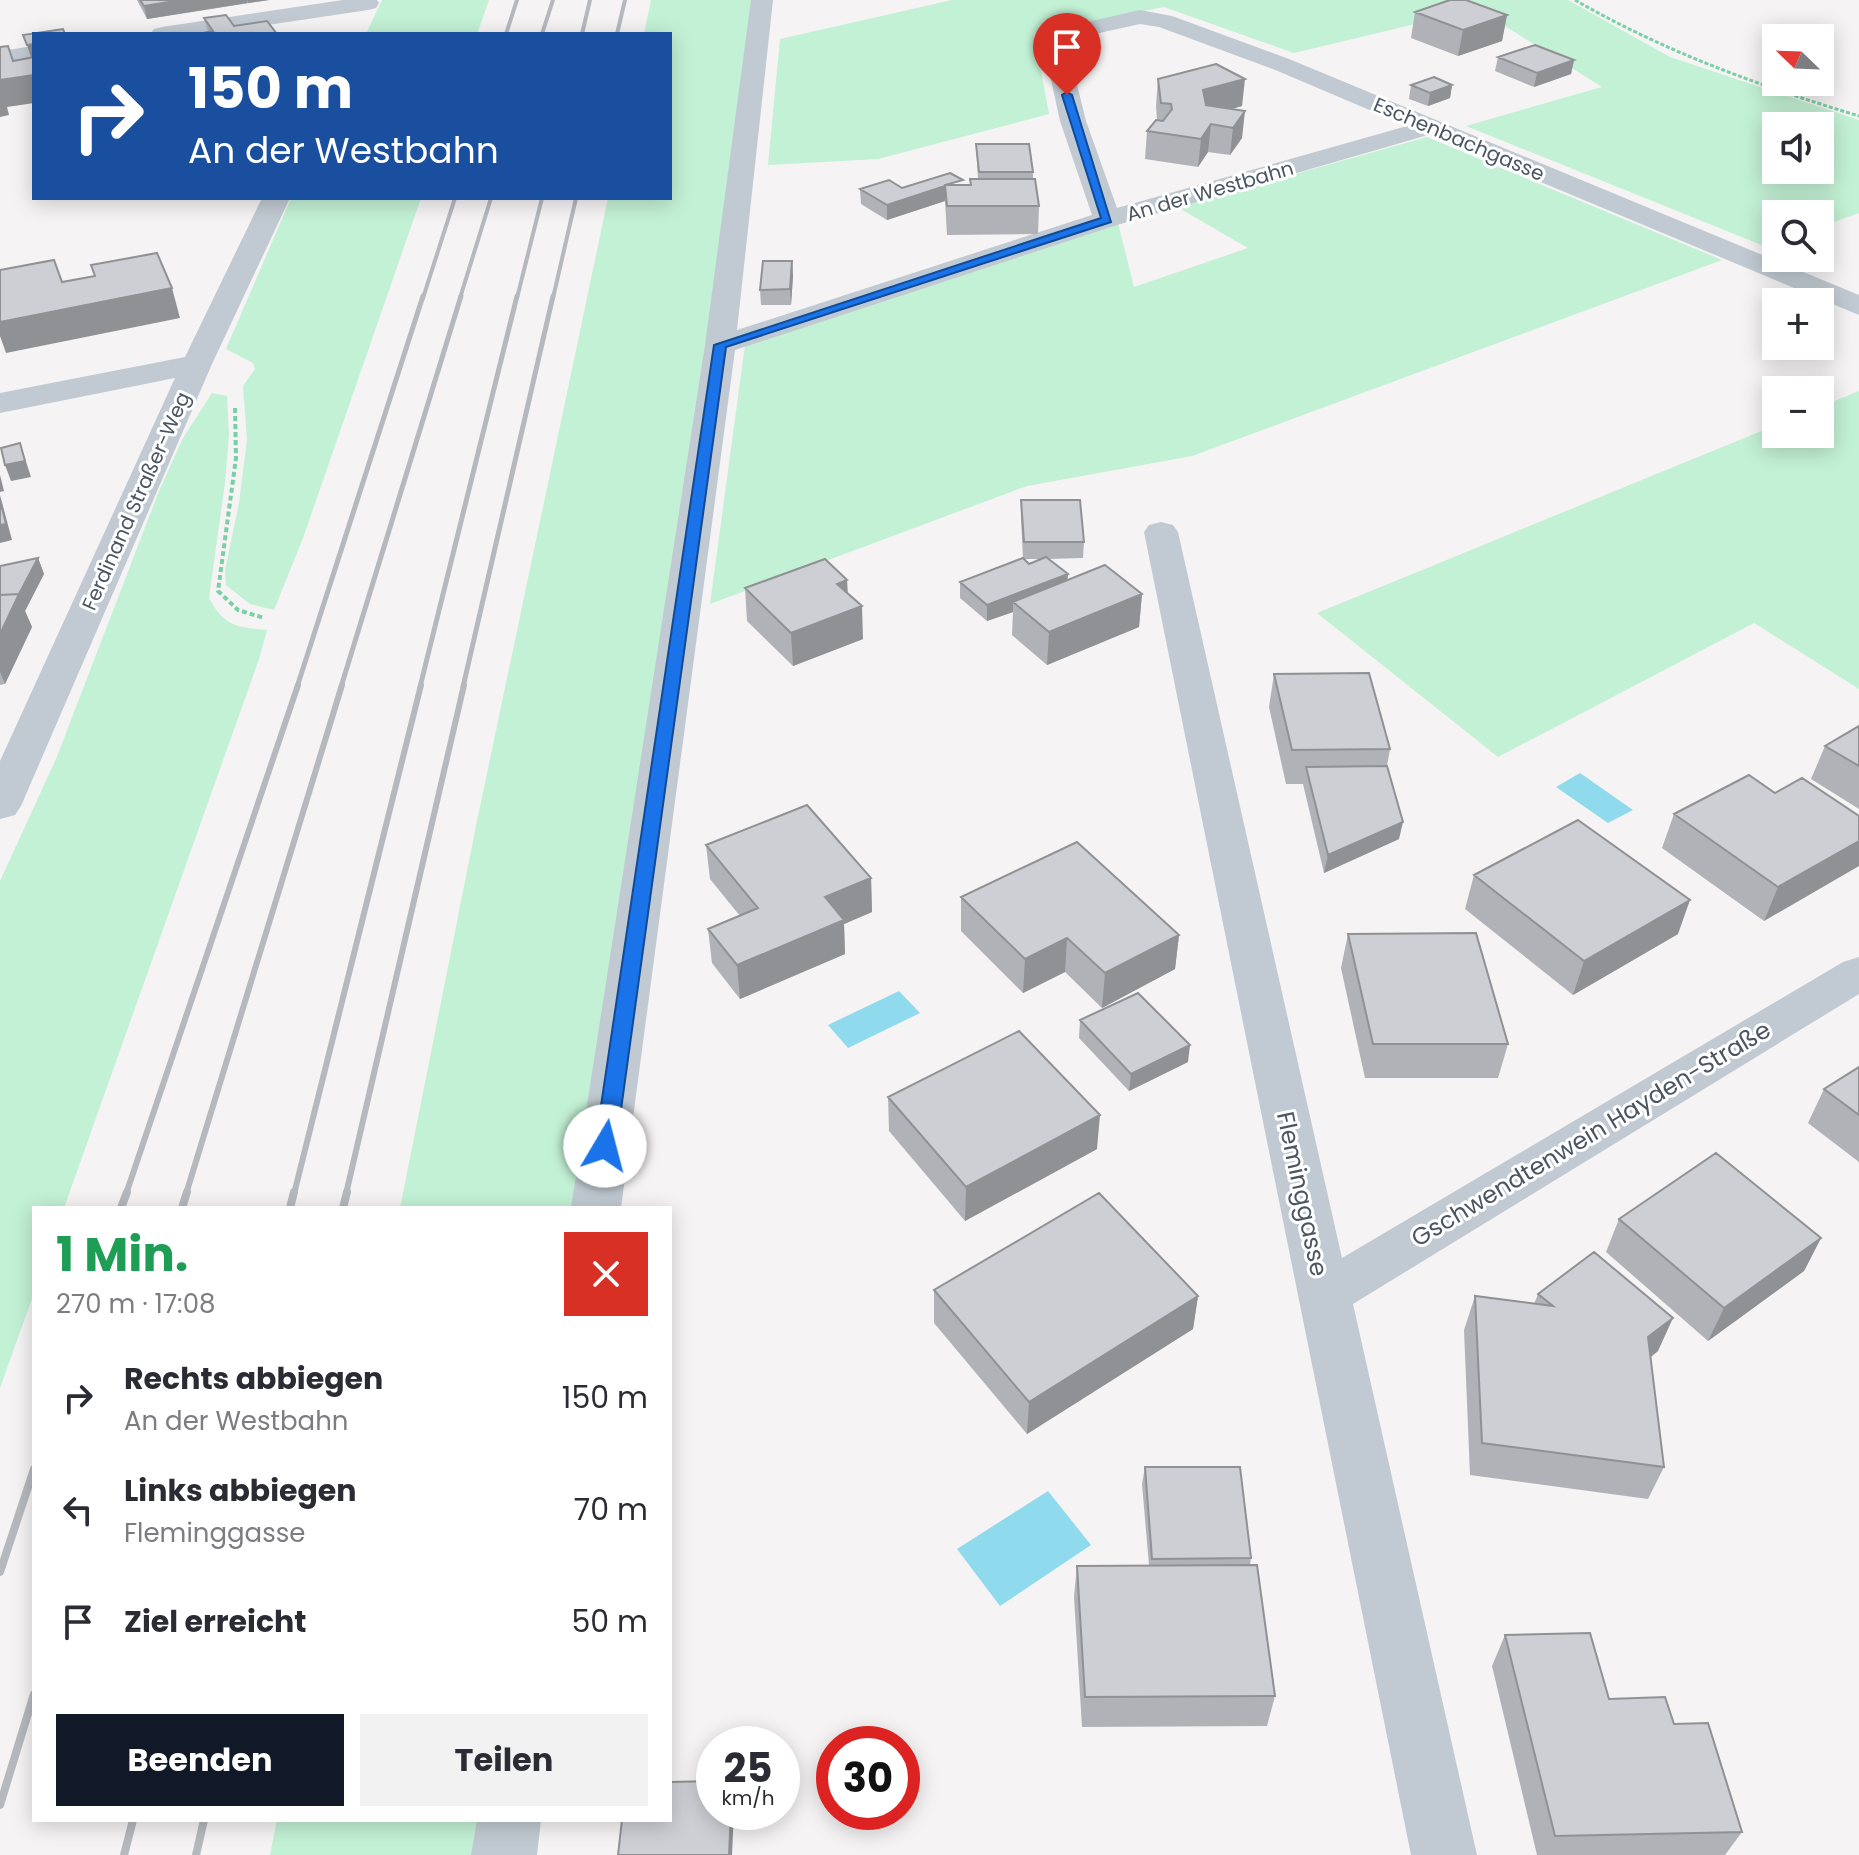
<!DOCTYPE html>
<html lang="de">
<meta charset="utf-8">
<style>
:root{--surface:#fff;--page:#f2f2f3;--text:#2b2b33;--muted:#7c7c81;--accent:#111827}
body{margin:0;font-family:Poppins,sans-serif;background:var(--page);color:var(--text);height:100vh;display:flex;flex-direction:column;font-size:30px;white-space:nowrap}
*{box-sizing:border-box;margin:0}
p{font-size:26px;color:var(--muted)}
.icon{flex:none;width:44px;height:44px;fill:none;stroke:currentColor;stroke-width:2;stroke-linecap:round;stroke-linejoin:round}
.map{position:relative;flex:1;overflow:hidden}
.drawer{position:absolute;left:32px;top:1206px;width:640px;height:616px;display:flex;flex-direction:column;background:var(--surface);border-radius:0px;box-shadow:0 4px 20px #0003}
.drawer>*{flex:none}
.top-card{position:absolute;left:32px;top:32px;width:640px;height:168px;border-radius:0px;box-shadow:0 4px 20px #0003;background:#1a4fa0;color:#fff;overflow:hidden}
.needle{width:52px;rotate:293deg}
.tools{position:absolute;left:1762px;top:24px;display:grid;gap:16px}
.tools a{display:grid;place-items:center;width:72px;height:72px;border-radius:0px;background:var(--surface);box-shadow:0 4px 20px #0003;font-size:40px}
.speed{position:absolute;left:696px;top:1726px;display:flex;gap:16px;font-size:40px;font-weight:700;text-align:center}
.speed>*{display:grid;place-content:center;width:104px;height:104px;border-radius:50%;background:var(--surface);box-shadow:0 4px 20px #0003;line-height:1}
.speed small{font-size:20px;font-weight:400}
.speed .limit{border:12px solid #d22;background:#fff;color:#111}
.pin{position:absolute;display:grid;place-items:center;width:68px;height:68px;color:#fff;margin:-82px -34px;border-radius:50% 50% 50% 0;rotate:-45deg;box-shadow:0 0 8px #0007}
.pin .icon{rotate:45deg}
.me{position:absolute;width:88px;margin:-44px;rotate:8deg;stroke-linejoin:round;filter:drop-shadow(0 0 6px #0008)}
.turn{display:flex;align-items:center;gap:28px;height:168px;padding:0 24px;font-size:36px}
.turn .icon{width:104px;height:104px;stroke-width:2.5}
.turn b{display:block;font-size:56px;line-height:68px}
.round{display:grid;place-items:center;flex:none;width:84px;height:84px;border-radius:0px;background:var(--page)}
.summary{display:flex;align-items:center;justify-content:space-between;height:136px;padding:0 24px}
h1{font-size:48px;font-weight:700;line-height:60px;color:#1e9e55}
.primary-button{display:flex;gap:16px;margin-top:auto;padding:16px 24px}
.primary-button a{flex:1;height:92px;border-radius:0px;background:var(--accent);color:#fff;font-size:32px;font-weight:700;line-height:92px;text-align:center}
.primary-button a+a{background:var(--page);color:var(--text)}
ul{padding:0;list-style:none}
li{display:flex;align-items:center;gap:24px;height:112px;padding:0 24px}
li div{flex:1}
li b{display:block;font-size:30px}
li em{font-style:normal}
.map>svg:first-child{display:block}
.green{fill:#c3f1d5;fill-rule:evenodd}
.water{fill:#90daee}
.lines{fill:none;stroke-linecap:round;stroke-linejoin:round}
.path-far1{stroke:#7ad0a6;stroke-width:3;stroke-dasharray:4 2;stroke-linecap:butt}
.path{stroke:#7ad0a6;stroke-width:4;stroke-dasharray:5 3;stroke-linecap:butt}
.minor{fill:#c1cad2;fill-rule:evenodd}
.rail-far3{stroke:#b5b8bd;stroke-width:4}
.rail-far2{stroke:#b5b8bd;stroke-width:5}
.rail-far1{stroke:#b5b8bd;stroke-width:6}
.rail{stroke:#b5b8bd;stroke-width:8}
.wall{fill:#b0b2b7}
.shaded-wall{fill:#909195}
.building{fill:#cdcfd5;stroke:#909195;stroke-width:2}
.route{fill:#1a73e8;stroke:#114b97;stroke-width:2}
.labels{text-anchor:middle;stroke-width:6;stroke-linejoin:round;paint-order:stroke}
.far-street-label{font-size:20px;fill:#4a5661;stroke:#fff}
.street-label{font-size:24px;fill:#4a5661;stroke:#fff}
</style>
<div class="map">
<svg width="1859" height="1855" viewBox="0 0 1859 1855">
<rect width="100%" height="100%" fill="#f5f3f3"/>
<path class="green" d="M382 0H489L477 34H366Z
M651 0H753L686 498 579 1208H400L478 816 608 198H670V34H644Z
M952 0H1568L1670 57 1859 120V213L1820 227V214H1776V242L1764 246 1466 126 1602 87 1478 9 1294 53 1164 7 1034 33 1049 114 878 159 768 165 780 39ZM1776 126H1820V170H1776Z
M1427 137 1722 260 1192 456 1027 486 710 604 745 345 1118 223 1134 287 1248 248 1177 207Z
M291 198H421L303 538 274 610 250 604 226 585 225 570 239 503 247 440 243 386 255 369 253 363 226 349Z
M1859 391V689L1754 623 1498 757 1317 613 1776 425V434H1820V407Z
M212 393 227 396 229 435 225 483 209 598C224 626 236 627 267 630L259 659 64 1208H34V1293L0 1388V881L56 759 159 491 183 438Z
M277 1820H479L473 1855H270Z"/>
<path class="water" d="M1580 773 1633 810 1608 823 1556 787Z
M899 991 920 1013 848 1048 828 1025Z
M1048 1491 1091 1545 1000 1606 957 1549Z"/>
<g class="lines">
<path class="path-far1" d="M1575 0C1665 52 1760 86 1859 116"/>
<path class="path" d="M235 408 236 458 218 591 238 610 264 618"/>
<path class="minor" d="M343 0H377L379 3 376 8 368 10 208 34H150L154 29 162 27Z
M751 0H773L737 330 1092 215 1060 121 1043 43 1056 29 1140 10 1172 16 1289 59 1859 295V315L1428 135 1117 225 735 350 621 1208H571L705 345ZM1140 24 1159 27 1273 69 1407 126 1117 208 1086 121 1067 44 1072 39Z
M34 46V60L0 65V51Z
M262 198H290L212 364 21 806 15 815 0 819V761L175 378 0 413V393L185 357Z
M1161 522 1173 525 1178 532 1342 1258 1843 962 1859 957V994L1353 1304 1477 1855H1411L1144 532 1149 525Z
M477 1820H541L537 1855H471Z"/>
<path class="rail-far3" d="M506 34 517 0
M542 34 553 0
M582 34 590 0
M617 34 625 0
M423 298 455 198
M460 298 491 198
M517 298 542 198
M553 298 576 198"/>
<path class="rail-far2" d="M297 687 423 296
M341 687 461 296
M420 687 517 296
M463 687 553 296"/>
<path class="rail-far1" d="M126 1194 298 685
M186 1194 342 685
M294 1194 421 685
M346 1194 464 685"/>
<path class="rail" d="M121 1208 127 1192
M182 1208 187 1192
M290 1208 294 1192
M343 1208 347 1192
M0 1572 34 1469
M0 1805 34 1694
M124 1855 133 1820
M196 1855 204 1820"/>
</g>
<path class="wall" d="M137 0H269L147 19Z
M1415 12 1507 15 1502 41 1458 56 1411 38Z
M204 18 234 26 208 32Z
M1498 57 1574 60 1571 74 1534 87 1495 71Z
M1158 79 1242 106 1232 109 1242 138 1230 155 1208 152 1198 167 1145 159 1147 131 1157 120 1156 106Z
M1411 85H1452L1450 98 1428 106 1409 99Z
M976 144 1033 172V179L1039 206 1038 234 947 235 945 201 887 220 861 204 860 189 970 185V179H978Z
M792 261 793 276 791 305H761L760 290Z
M1021 500 1084 542 1083 558 1048 559 1067 580 1142 594 1139 627 1047 665 1012 635 1013 612 987 621 960 598V582L1029 564 1043 559H1023L1021 517Z
M38 558 44 574 25 611 32 627 5 684 0 685V566Z
M847 580 848 594 863 639 793 666 747 621 745 588Z
M1274 674 1390 749 1387 766 1399 839 1324 873 1303 784H1286L1269 707Z
M1859 726V809L1811 779 1825 746Z
M1775 793 1859 816 1764 921 1662 848 1674 814Z
M706 845 871 878 872 912 844 924 845 954 740 999 712 963 708 929 740 916 710 879Z
M1474 875 1678 934 1573 995 1465 909Z
M961 897 1179 935 1175 969 1102 1008 1065 972 1023 993 961 931Z
M1348 934 1508 1044 1498 1078H1365L1341 968Z
M1080 1020 1188 1062 1129 1091 1079 1038Z
M1859 1067V1162L1808 1123 1824 1089Z
M888 1097 1097 1149 965 1221 889 1131Z
M1619 1219 1821 1238 1804 1271 1708 1341 1606 1252Z
M934 1290 1198 1296 1193 1329 1027 1434 934 1323Z
M1538 1294 1658 1351 1651 1357 1664 1467 1648 1499 1470 1475 1464 1330 1475 1296 1534 1304Z
M1145 1467 1251 1558 1250 1565 1275 1696 1267 1726 1082 1727 1074 1597 1077 1566 1149 1565 1142 1484Z
M1505 1635 1609 1699 1674 1724 1742 1832 1725 1855H1537L1492 1666Z"/>
<path class="shaded-wall" d="M181 0H247V3L147 19 144 6Z
M247 0H269L248 3Z
M1507 15 1502 41 1458 56 1463 30Z
M34 44V66L27 45Z
M1574 60 1571 74 1534 87 1537 73Z
M34 75V103L7 107 9 115 0 117V80Z
M1245 79 1242 106 1200 117 1203 90Z
M1452 85 1450 98 1428 106 1430 93Z
M1245 111 1242 138 1230 155 1233 128Z
M1211 124 1208 152 1198 167 1201 139Z
M945 186V201L887 220V205Z
M792 261 793 276 791 305 790 289Z
M172 288 180 318 6 353 0 336V322Z
M20 443 31 477 11 481 5 465Z
M0 475 4 491 0 492Z
M0 495 12 540 0 543Z
M38 558 44 574 25 611 32 627 5 684 0 672V634Z
M1068 574 1067 591 1013 602V612L987 621V605Z
M847 580 848 612 862 606 863 639 793 666 791 633 837 584Z
M1142 594 1139 627 1047 665 1049 632Z
M1403 822 1399 839 1324 873 1328 855Z
M1859 841V866L1764 921 1778 887Z
M871 878 872 912 844 924 845 954 740 999 737 965 825 897Z
M1690 900 1678 934 1573 995 1584 961Z
M1179 935 1175 969 1102 1008 1105 973Z
M1067 938 1065 972 1023 993 1025 959Z
M1190 1045 1188 1062 1129 1091 1131 1074Z
M1100 1115 1097 1149 965 1221 966 1187Z
M1821 1238 1804 1271 1708 1341 1724 1308Z
M1198 1296 1193 1329 1027 1434 1029 1402Z
M1673 1318 1658 1351 1634 1370 1648 1337Z
M731 1812H734L732 1855H729Z"/>
<path class="building" d="M140 0H181L144 6Z
M1450 0H1466L1507 15 1463 30 1415 12Z
M226 15 234 26 267 21 277 34H198L213 31 204 18Z
M63 29 65 34H34V44L27 45 23 35Z
M1535 45 1574 60 1537 73 1498 57Z
M8 46 13 61 34 57V75L0 80V47Z
M1216 64 1245 79 1203 90 1206 105 1245 111 1233 128 1211 124 1201 139 1147 131 1156 120 1163 121 1172 109 1171 104 1161 103 1158 79Z
M1434 77 1452 85 1430 93 1411 85Z
M976 144H1029L1033 172H979Z
M950 173 963 180 945 185V186L887 205 860 189 889 180 902 188Z
M970 179H1035L1039 206H947L945 185H971Z
M157 253 172 288 0 322V270L54 260 62 282 95 276 91 265Z
M763 261H792L790 289 760 290Z
M20 443 25 461 5 465 1 448Z
M0 500 6 524 0 525Z
M1021 500H1080L1084 542H1024Z
M1046 557 1068 574 987 605 960 582 1023 558 1029 564Z
M38 558 19 594 0 595V566Z
M825 559 847 580 837 584 862 606 791 633 745 588Z
M1105 565 1142 594 1049 632 1013 602Z
M19 594 0 634V595Z
M1369 673 1390 749 1292 750 1274 674Z
M1859 726V766L1825 746Z
M1387 766 1403 822 1328 855 1306 767Z
M1749 775 1775 793 1802 778 1859 816V841L1778 887 1674 814Z
M807 805 871 878 825 897 844 920 737 965 708 929 758 908 706 845Z
M1578 820 1690 900 1584 961 1474 875Z
M1077 842 1179 935 1105 973 1067 938 1025 959 961 897Z
M1476 933 1508 1044H1373L1348 934Z
M1138 993 1190 1045 1131 1074 1080 1020Z
M1019 1031 1100 1115 966 1187 888 1097Z
M1859 1067V1115L1824 1089Z
M1716 1153 1821 1238 1724 1308 1619 1219Z
M1099 1193 1198 1296 1029 1402 934 1290Z
M1594 1252 1673 1318 1648 1337 1664 1467 1482 1443 1475 1296 1553 1306 1538 1294Z
M1145 1467H1240L1251 1558 1152 1559Z
M1257 1565 1275 1696 1085 1697 1077 1566Z
M1590 1633 1609 1699 1665 1697 1674 1724 1708 1723 1742 1832 1555 1836 1505 1635Z
M714 1781V1812H731L729 1855H618L622 1820H670V1782Z"/>
<path class="route" d="M1067 92 1072 95 1111 222 726 347 616 1146 613 1152H598L595 1146 714 345 1101 218 1062 95Z"/>
<g class="labels">
<g class="far-street-label">
<text transform="translate(1459 139) rotate(23)" y="7">Eschenbachgasse</text>
<text transform="translate(1210 191) rotate(-16)" y="7">An der Westbahn</text>
<text transform="translate(136 501) rotate(-66)" y="7">Ferdinand Straßer-Weg</text>
</g>
<g class="street-label">
<text transform="translate(1591 1134) rotate(-31)" y="8">Gschwendtenwein Hayden-Straße</text>
<text transform="translate(1302 1194) rotate(78)" y="8">Fleminggasse</text>
</g>
</g>
</svg>
<div class="tools">
<a><svg class="needle" viewBox="-14 -14 28 28"><path d="M0-13l5 13h-10z" fill="#e53935"/><path d="M0 13l5-13h-10z" fill="#7c7c81"/></svg></a>
<a><svg class="icon" aria-label="sound" viewBox="0 0 24 24"><path d="M4 9h4l5-4v14l-5-4H4zM17 9q2 3 0 6"/></svg></a>
<a><svg class="icon" aria-label="search" viewBox="0 0 24 24"><circle cx="10" cy="10" r="6"/><path d="M15 15l6 6"/></svg></a>
<a>+</a>
<a>−</a>
</div>
<div class="speed"><div>25<small>km/h</small></div><div class="limit">30</div></div>
<div class="pin" style="left:1067px;top:95px;background:#d93025"><svg class="icon" aria-label="arrive" viewBox="0 0 24 24"><path d="M6 21V4h12l-3 4 3 4H6"/></svg></div>
<svg class="me" style="left:605px;top:1146px" viewBox="-20 -20 40 40"><circle r="19" fill="#fff"/><path d="M0-13L10 11 0 6-10 11z" fill="#1a73e8"/></svg>
<div class="top-card">
<div class="turn"><svg class="icon" aria-label="right" viewBox="0 0 24 24"><path d="M7 20v-9h11M14 6l5 5-5 5"/></svg><div><b>150 m</b>An der Westbahn</div></div>
</div>
<section class="drawer">
<div class="summary"><div><h1>1 Min.</h1><p>270 m · 17:08</p></div><a class="round" style="background:#d93025;color:#fff"><svg class="icon" aria-label="close" viewBox="0 0 24 24"><path d="M6 6l12 12M18 6L6 18"/></svg></a></div>
<ul>
<li><svg class="icon" aria-label="right" viewBox="0 0 24 24"><path d="M7 20v-9h11M14 6l5 5-5 5"/></svg><div><b>Rechts abbiegen</b><p>An der Westbahn</p></div><em>150 m</em></li>
<li><svg class="icon" aria-label="left" viewBox="0 0 24 24"><path d="M17 20v-9H6M10 6l-5 5 5 5"/></svg><div><b>Links abbiegen</b><p>Fleminggasse</p></div><em>70 m</em></li>
<li><svg class="icon" aria-label="arrive" viewBox="0 0 24 24"><path d="M6 21V4h12l-3 4 3 4H6"/></svg><div><b>Ziel erreicht</b></div><em>50 m</em></li>
</ul>
<div class="primary-button"><a>Beenden</a><a>Teilen</a></div>
</section>
</div>
